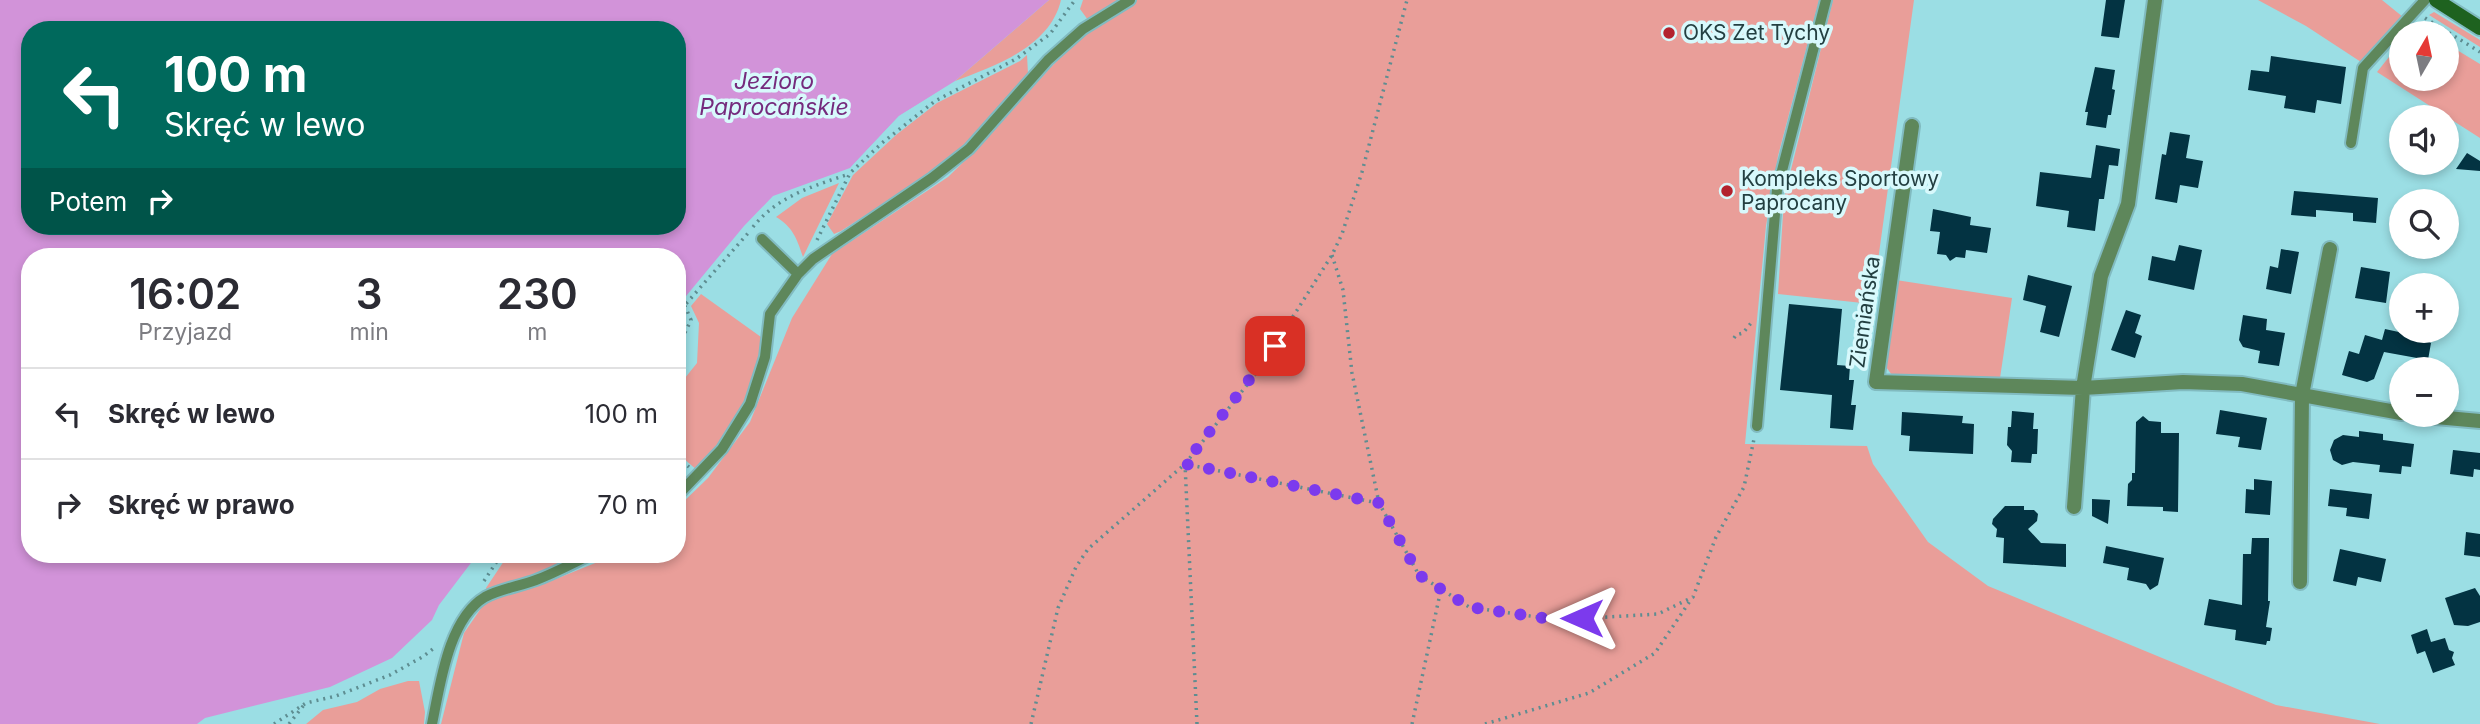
<!DOCTYPE html>
<html lang="pl">
<meta charset="utf-8">
<style>
:root{--surface:#fff;--page:#f2f2f3;--text:#2b2b33;--muted:#7c7c81;--line:#e1e1e2}
body{margin:0;font-family:Inter,sans-serif;background:var(--page);color:var(--text);height:100vh;display:flex;flex-direction:column;font-size:26px;white-space:nowrap}
*{box-sizing:border-box;margin:0}
p{font-size:23px;color:var(--muted)}
.icon{flex:none;width:38px;height:38px;fill:none;stroke:currentColor;stroke-width:2;stroke-linecap:round;stroke-linejoin:round}
.map{position:relative;flex:1;overflow:hidden}
.drawer{position:absolute;left:21px;top:248px;width:665px;height:315px;display:flex;flex-direction:column;background:var(--surface);border-radius:28px;box-shadow:0 4px 10px #0003}
.drawer>*{flex:none}
.banner{position:absolute;left:21px;top:21px;width:665px;height:214px;border-radius:28px;box-shadow:0 4px 10px #0003;background:#00695c;color:#fff;overflow:hidden}
.needle{width:46px;rotate:9deg}
.fabs{position:absolute;left:2389px;top:21px;display:grid;gap:14px}
.fabs a{display:grid;place-items:center;width:70px;height:70px;border-radius:50%;background:var(--surface);box-shadow:0 4px 10px #0003;font-size:35px}
.pin{position:absolute;display:grid;place-items:center;width:60px;height:60px;color:#fff;margin:-30px;border-radius:14px;box-shadow:0 4px 10px #0006}
.me{position:absolute;width:77px;margin:-38px;rotate:270deg;stroke-linejoin:round;filter:drop-shadow(0 0 5px #0008)}
.turn{display:flex;align-items:center;gap:24px;height:147px;padding:0 28px;font-size:32px}
.turn .icon{width:91px;height:91px;stroke-width:2.5}
.turn b{display:block;font-size:49px;line-height:60px}
.then{display:flex;align-items:center;height:66px;padding:0 28px;background:#0003;gap:14px;font-size:26px}
.eta{display:flex;justify-content:space-evenly;align-items:center;height:119px;text-align:center}
.eta b{font-size:42px;font-weight:600;line-height:49px}
ul{padding:0;list-style:none}
li{display:flex;align-items:center;gap:21px;height:91px;padding:0 28px;border-top:2px solid var(--line)}
li div{flex:1}
li b{display:block;font-size:26px}
li em{font-style:normal}
.map>svg:first-child{display:block}
.green{fill:#e99e99}
.water{fill:#d293d9;fill-rule:evenodd}
.pier{fill:#9bdee4}
.building{fill:#033342}
.lines{fill:none;stroke-linecap:round;stroke-linejoin:round}
.lane-casing{stroke:#81bbc0;stroke-width:14}
.street-casing{stroke:#81bbc0;stroke-width:18}
.secondary-casing{stroke:#81bbc0;stroke-width:18}
.path{stroke:#5e8d91;stroke-width:3.5;stroke-dasharray:2 5;stroke-linecap:butt}
.lane{stroke:#5e875b;stroke-width:10}
.street{stroke:#5e875b;stroke-width:14}
.secondary{stroke:#1e621f;stroke-width:14}
.route{stroke:#7c3aed;stroke-width:12;stroke-dasharray:0 21.6}
.poi-dot{fill:#b3222d;stroke:#d8f9fc;stroke-width:2.5}
.labels{text-anchor:middle;stroke-width:7;stroke-linejoin:round;paint-order:stroke}
.poi-label{font-size:21px;fill:#233f41;stroke:#d8f9fc;text-anchor:start}
.street-label{font-size:21px;fill:#233f41;stroke:#d8f9fc}
.water-label{font-size:23px;font-style:italic;fill:#752b7d;stroke:#d8f9fc}
</style>
<div class="map">
<svg width="2480" height="724" viewBox="0 0 2480 724">
<rect width="100%" height="100%" fill="#9bdee4"/>
<path class="green" d="M1049 0H1061C1050 47 995 66 955 81Z
M1083 0H1121L1088 20 1080 9Z
M1136 0H1819L1778 156 1766 226 1745 444 1867 446 1873 464 1928 542 1988 586 2276 705 2380 724H441L464 633 486 601 536 587 615 555H677V508L708 478 750 422 792 318 832 254 948 177 982 144 1051 67 1087 31Z
M1833 0H1914L1872 304 1778 294 1784 198Z
M2258 0H2382L2403 17 2361 62 2306 26Z
M2434 12 2480 40V47L2429 15Z
M2401 42V79H2446L2447 44 2480 64V138L2377 72Z
M1027 55 1028 74C1008 99 988 127 963 148 925 179 882 204 841 231L834 234 827 224 853 175 896 135 937 103 1020 61Z
M839 183 803 257C797 239 793 227 776 217L802 198Z
M1896 280 2012 298 2000 378H1894L1884 364Z
M701 294 761 337C757 389 733 433 698 471L683 458 686 454 677 444V388L697 363 699 323 691 306Z
M508 555H582L487 592 486 588Z
M408 681H419L425 712 424 724H306L323 710 357 702 380 689Z"/>
<path class="water" d="M0 0H1049L955 81 899 116 850 168 773 196 744 226 677 307V257H30V555H477L439 605 432 620 392 658 330 687 205 718 197 724H0ZM30 30H677V226H30Z"/>
<path class="pier" d="M948 86 901 119 873 149 850 168 899 116Z"/>
<path class="building" d="M2106 0H2125L2119 38 2101 36Z
M2271 56 2346 67 2341 104 2317 100 2315 113 2284 108 2286 96 2248 90 2251 70 2269 72Z
M2095 67 2115 70 2112 89 2115 90 2111 115H2108L2106 128 2086 125 2088 112H2085Z
M2170 132 2190 135 2186 158 2203 161 2198 188 2180 185 2177 203 2155 199 2162 154 2166 155Z
M2096 145 2120 149 2118 166 2109 165 2104 199H2099L2095 231 2067 227 2069 211 2036 206 2040 172 2091 178Z
M2467 153 2480 161V171L2456 169Z
M2294 191 2378 198 2376 223 2353 221V213L2316 210V217L2291 215Z
M1933 209 1971 217 1970 225 1991 228 1987 253 1966 250 1965 258 1956 257 1950 261 1946 255 1937 254 1940 232 1930 231Z
M2179 245 2202 250 2194 290 2148 280 2152 256 2175 261Z
M2281 249 2299 252 2291 294 2266 289 2270 266 2278 268Z
M2361 267 2390 272 2386 303 2355 298Z
M2028 275 2072 286 2059 337 2040 332 2046 306 2023 300Z
M1789 304 1842 309 1837 365 1850 366 1849 380H1854L1851 405H1856L1853 430 1830 428 1832 395 1780 390Z
M2126 310 2141 315 2135 333 2142 336 2135 358 2111 350Z
M2243 315 2267 319 2266 330 2285 333 2279 366 2258 363 2260 351 2243 347 2239 340Z
M2385 329 2417 336 2427 334 2428 341 2431 343 2428 360 2384 352 2374 379 2367 382 2342 375 2349 351 2359 354 2365 335 2382 340Z
M2220 410 2267 418 2261 450 2238 447 2240 437 2216 434Z
M2012 411 2034 413 2033 429H2038L2037 454H2032L2031 463 2011 462 2012 451 2007 445 2008 427H2011Z
M1902 412 1963 416 1962 423 1974 424 1973 454 1909 451 1910 436 1901 435Z
M2143 416 2149 421 2161 422V433H2179L2178 512 2163 511V507L2127 506 2128 484 2132 480V473H2135L2136 422Z
M2359 431 2383 434V440L2414 444 2411 467 2402 466 2401 474 2379 472 2380 465 2353 462 2342 465 2333 460 2330 450 2334 440 2343 435 2359 437Z
M2453 450 2480 453V470L2474 469 2473 477 2450 474Z
M2254 479 2272 481 2270 515 2245 513 2246 489 2254 490Z
M2330 489 2372 494 2369 519 2346 516 2347 508 2328 506Z
M2092 499 2110 500 2108 524 2092 516Z
M2005 506H2024V510H2034L2038 514 2037 521 2028 529 2041 543 2066 544V567L2003 563 2004 538 1996 537 1997 529 1992 524 1993 519Z
M2466 532 2480 534V557L2464 555Z
M2252 538H2269L2268 601H2270L2266 627 2272 628 2270 641H2267L2266 645 2235 640 2236 630 2204 625 2209 599 2242 605 2243 554H2251Z
M2106 546 2164 558 2158 585 2150 590 2146 584 2127 580 2129 568 2103 563Z
M2340 549 2386 559 2381 582 2358 577 2356 586 2333 581Z
M2475 588 2480 596V622L2468 626 2454 625 2445 598Z
M2427 629 2431 642 2445 638 2449 650 2454 652 2452 658 2455 665 2433 673 2425 651 2417 654 2411 635Z"/>
<g class="lines">
<g class="lane-casing">
<path id="lane" d="M2351 143 2363 68 2425 0
M762 239 798 274
M1757 426 1777 190 1826 0
M677 496 722 449 750 404 765 357 770 314 798 274 813 259 932 178 969 149 1048 60 1083 29 1130 0
M432 724C440 686 448 619 485 597 500 589 520 586 536 580 555 573 573 563 590 555"/>
</g>
<g class="street-casing">
<path id="street" d="M2155 0 2128 204 2101 276 2083 388 2183 382 2242 384 2401 413
M1912 126 1876 382 2083 388 2074 507
M2414 415 2480 421
M2300 582 2302 395 2330 249"/>
</g>
<g class="secondary-casing">
<path id="secondary" d="M2436 0 2480 28"/>
</g>
<path class="path" d="M2425 18 2480 52
M753 227C777 196 814 186 849 174
M817 240 850 173 882 143 935 101 1016 59 1050 34 1075 0
M1332 255 1343 290 1352 373 1379 503 1419 575 1469 607 1557 620 1658 614 1693 597 1716 537 1744 487 1754 439
M677 314 750 231
M1734 338 1736 335 1743 333 1751 323
M677 357 684 346 681 341 691 320 685 306
M677 457 689 467
M484 581 501 555
M274 724 306 703 336 696 390 675 424 656 434 648
M289 724 304 705
M1031 724 1058 608 1076 567 1088 549 1185 464 1261 367 1332 255 1342 234 1362 172 1407 0
M1197 724 1185 464 1378 503
M1412 724 1441 589
M1485 724 1589 693 1655 653 1692 598"/>
<use href="#lane" class="lane"/>
<use href="#street" class="street"/>
<use href="#secondary" class="secondary"/>
</g>
<g class="lines">
<path class="route" d="M1275 346 1185 464 1379 503 1419 575 1469 607 1557 620 1582 618"/>
</g>
<g class="poi-dot">
<circle cx="1669" cy="33" r="7"/>
<circle cx="1727" cy="191" r="7"/>
</g>
<g class="labels">
<g class="poi-label">
<text x="1683" y="40">OKS Zet Tychy</text>
<text x="1741" y="186">Kompleks Sportowy<tspan x="1741" dy="24">Paprocany</tspan></text>
</g>
<g class="street-label">
<text transform="translate(1865 312) rotate(-82)" y="7">Ziemiańska</text>
</g>
<g class="water-label">
<text x="774" y="89">Jezioro<tspan x="774" dy="26">Paprocańskie</tspan></text>
</g>
</g>
</svg>
<div class="fabs">
<a><svg class="needle" viewBox="-14 -14 28 28"><path d="M0-13l5 13h-10z" fill="#e53935"/><path d="M0 13l5-13h-10z" fill="#7c7c81"/></svg></a>
<a><svg class="icon" aria-label="sound" viewBox="0 0 24 24"><path d="M4 9h4l5-4v14l-5-4H4zM17 9q2 3 0 6"/></svg></a>
<a><svg class="icon" aria-label="search" viewBox="0 0 24 24"><circle cx="10" cy="10" r="6"/><path d="M15 15l6 6"/></svg></a>
<a>+</a>
<a>−</a>
</div>
<div class="pin" style="left:1275px;top:346px;background:#d93025"><svg class="icon" aria-label="arrive" viewBox="0 0 24 24"><path d="M6 21V4h12l-3 4 3 4H6"/></svg></div>
<svg class="me" style="left:1582px;top:618px" viewBox="-20 -20 40 40"><path d="M0-17L14 15 0 8-14 15z" fill="#7c3aed" stroke="#fff" stroke-width="4"/></svg>
<div class="banner">
<div class="turn"><svg class="icon" aria-label="left" viewBox="0 0 24 24"><path d="M17 20v-9H6M10 6l-5 5 5 5"/></svg><div><b>100 m</b>Skręć w lewo</div></div>
<div class="then">Potem<svg class="icon" aria-label="right" viewBox="0 0 24 24"><path d="M7 20v-9h11M14 6l5 5-5 5"/></svg></div>
</div>
<section class="drawer">
<div class="eta">
<div><b>16:02</b><p>Przyjazd</p></div>
<div><b>3</b><p>min</p></div>
<div><b>230</b><p>m</p></div>
</div>
<ul>
<li><svg class="icon" aria-label="left" viewBox="0 0 24 24"><path d="M17 20v-9H6M10 6l-5 5 5 5"/></svg><div><b>Skręć w lewo</b></div><em>100 m</em></li>
<li><svg class="icon" aria-label="right" viewBox="0 0 24 24"><path d="M7 20v-9h11M14 6l5 5-5 5"/></svg><div><b>Skręć w prawo</b></div><em>70 m</em></li>
</ul>
</section>
</div>
